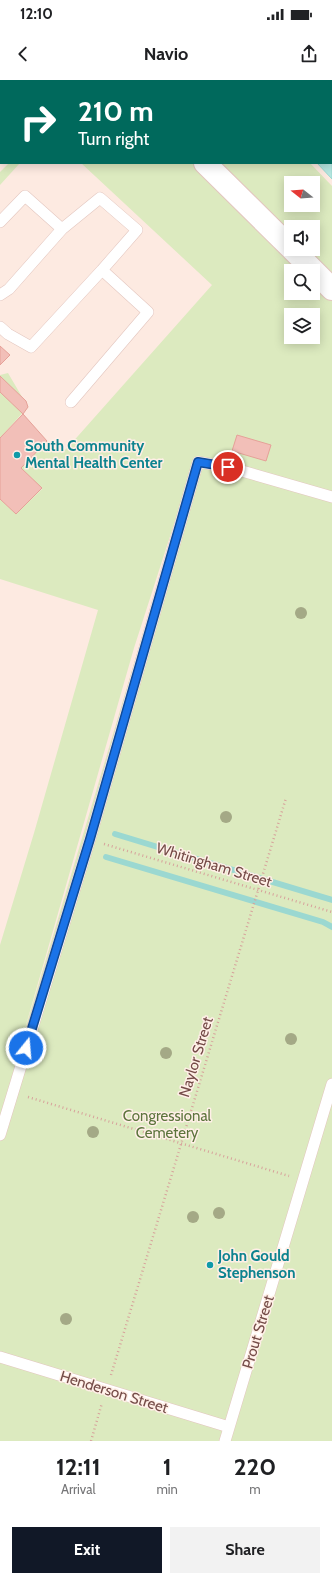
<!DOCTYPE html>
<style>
:root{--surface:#fff;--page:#f2f2f2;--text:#202124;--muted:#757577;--accent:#111827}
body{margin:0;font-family:Cabin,sans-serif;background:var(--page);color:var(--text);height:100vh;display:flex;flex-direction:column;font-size:15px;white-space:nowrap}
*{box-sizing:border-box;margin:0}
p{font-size:13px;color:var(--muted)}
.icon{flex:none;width:22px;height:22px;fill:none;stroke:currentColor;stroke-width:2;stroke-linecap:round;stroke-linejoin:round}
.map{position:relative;height:1361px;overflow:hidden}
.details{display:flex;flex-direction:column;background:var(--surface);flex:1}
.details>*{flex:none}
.guide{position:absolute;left:0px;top:0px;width:332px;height:84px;box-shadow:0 2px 10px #0003;background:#00695c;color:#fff;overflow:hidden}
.needle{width:26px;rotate:287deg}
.controls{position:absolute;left:284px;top:96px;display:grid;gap:8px}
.controls a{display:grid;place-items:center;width:36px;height:36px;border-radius:0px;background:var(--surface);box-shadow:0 2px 10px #0003;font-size:20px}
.pin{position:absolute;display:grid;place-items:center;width:34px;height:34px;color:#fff;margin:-17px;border:2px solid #fff;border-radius:50%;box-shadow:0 1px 4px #0007}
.me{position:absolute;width:44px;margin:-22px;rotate:17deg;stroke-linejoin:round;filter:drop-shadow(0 0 3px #0008)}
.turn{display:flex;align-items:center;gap:14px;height:84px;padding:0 12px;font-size:18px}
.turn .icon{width:52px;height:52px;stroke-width:2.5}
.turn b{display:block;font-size:28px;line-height:34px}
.eta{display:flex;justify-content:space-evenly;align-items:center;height:68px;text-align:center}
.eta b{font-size:24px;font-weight:800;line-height:28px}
.primary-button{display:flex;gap:8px;margin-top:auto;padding:8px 12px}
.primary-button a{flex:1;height:46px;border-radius:0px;background:var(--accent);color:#fff;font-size:16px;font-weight:800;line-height:46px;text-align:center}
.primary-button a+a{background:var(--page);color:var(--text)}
.status{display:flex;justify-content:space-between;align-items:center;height:28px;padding:0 20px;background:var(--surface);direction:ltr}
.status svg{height:11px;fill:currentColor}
header{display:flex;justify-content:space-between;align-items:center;height:52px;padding:0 12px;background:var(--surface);font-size:18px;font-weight:800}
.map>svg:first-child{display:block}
.green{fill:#dceabf;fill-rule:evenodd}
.water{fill:#b5e6e0;stroke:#9bd8d1}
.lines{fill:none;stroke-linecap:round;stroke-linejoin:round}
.stream{stroke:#9bd8d1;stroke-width:6}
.building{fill:#f2bfb8;stroke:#e5a198}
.lane-casing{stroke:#e3c6bf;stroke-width:12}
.street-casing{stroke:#e3c6bf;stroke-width:24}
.path{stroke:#d7a29b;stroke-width:2.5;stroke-dasharray:1 3;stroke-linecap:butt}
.lane{stroke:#fff;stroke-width:11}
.street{stroke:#fff;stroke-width:22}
.tree{fill:#a4a986}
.route-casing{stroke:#114b97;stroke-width:10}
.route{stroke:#1a73e8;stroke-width:7}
.culture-dot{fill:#0f9aa8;stroke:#ffefe7;stroke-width:1.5}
.labels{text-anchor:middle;stroke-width:3;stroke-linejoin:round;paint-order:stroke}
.culture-label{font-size:15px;font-weight:bold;fill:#0d838f;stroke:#ffefe7;text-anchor:start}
.street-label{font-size:15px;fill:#744b47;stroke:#ffefe7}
.park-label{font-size:15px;fill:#5c743c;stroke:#ffefe7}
</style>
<div class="status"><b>12:10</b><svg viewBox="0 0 49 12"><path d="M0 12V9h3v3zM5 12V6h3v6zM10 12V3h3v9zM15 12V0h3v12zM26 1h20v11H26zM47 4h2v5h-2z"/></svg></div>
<header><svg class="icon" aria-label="back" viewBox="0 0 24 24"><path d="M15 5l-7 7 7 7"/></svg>Navio<svg class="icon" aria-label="share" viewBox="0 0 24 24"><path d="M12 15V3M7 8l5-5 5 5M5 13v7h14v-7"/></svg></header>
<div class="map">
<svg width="332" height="1361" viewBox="0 0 332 1361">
<rect width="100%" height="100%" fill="#fdeae1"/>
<path class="green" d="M0 0H232L233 1H1V39Z
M9 83H20L0 105V92Z
M81 83H310L332 106V1361H0V865L34 753 98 530 0 499V419L16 434 42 409 21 388 47 361 62 373 70 365 212 205ZM291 103H313V125H291ZM291 147H313V169H291ZM291 191H313V213H291ZM291 235H313V257H291ZM194 382 18 973 134 568Z
M8 293 28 327 0 358V295Z"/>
<path class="water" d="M236 0H332V99L317 83H331V1Z"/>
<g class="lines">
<path class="stream" d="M115 754 332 820
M106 777 323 842 332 847"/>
</g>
<path class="building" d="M0 266 10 275 0 285Z
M0 296 26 321 28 327 23 334 0 312Z
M23 334 47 361 21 388 42 408 16 434 0 419V358Z
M237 355 271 365 266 381 232 371Z"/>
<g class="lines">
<g class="lane-casing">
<path id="lane" d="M0 142 25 116 62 149 100 118 137 150 102 190 148 232 71 322
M0 215 9 209 62 149
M0 247 8 254 31 267 102 190
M0 1055 90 759 198 382 228 387 332 417
M0 1277 229 1347
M225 1361 332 1004"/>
</g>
<g class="street-casing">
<path id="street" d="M124 0 125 1
M205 83 291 168
M292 169 332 209"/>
</g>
<path class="path" d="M154 0 155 1
M104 764 332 832
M28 1017 289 1096
M111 1295 286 718
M91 1361 102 1323"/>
<use href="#lane" class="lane"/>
<use href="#street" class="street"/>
</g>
<g class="tree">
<circle cx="301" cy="533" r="6"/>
<circle cx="226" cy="737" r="6"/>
<circle cx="291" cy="959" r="6"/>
<circle cx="166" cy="973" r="6"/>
<circle cx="93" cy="1052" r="6"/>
<circle cx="219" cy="1133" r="6"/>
<circle cx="193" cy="1137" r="6"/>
<circle cx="66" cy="1239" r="6"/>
</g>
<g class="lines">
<g class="route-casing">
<path id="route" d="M26 968 90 759 198 382 228 387"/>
</g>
<use href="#route" class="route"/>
</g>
<g class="culture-dot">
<circle cx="17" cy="375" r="4"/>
<circle cx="210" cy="1185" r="4"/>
</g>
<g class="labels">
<g class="culture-label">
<text x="25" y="371">South Community<tspan x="25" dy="17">Mental Health Center</tspan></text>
<text x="218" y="1181">John Gould<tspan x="218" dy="17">Stephenson</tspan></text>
</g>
<g class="street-label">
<text transform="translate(214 785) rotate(17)" y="5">Whitingham Street</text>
<text transform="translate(196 977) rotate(-73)" y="5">Naylor Street</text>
<text transform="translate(258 1252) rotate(-73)" y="5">Prout Street</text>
<text transform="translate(114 1312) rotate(17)" y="5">Henderson Street</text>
</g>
<g class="park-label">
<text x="167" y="1041">Congressional<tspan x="167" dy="17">Cemetery</tspan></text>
</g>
</g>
</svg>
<div class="controls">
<a><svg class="needle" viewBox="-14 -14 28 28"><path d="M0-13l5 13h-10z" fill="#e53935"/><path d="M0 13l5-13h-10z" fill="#757577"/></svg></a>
<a><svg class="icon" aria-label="sound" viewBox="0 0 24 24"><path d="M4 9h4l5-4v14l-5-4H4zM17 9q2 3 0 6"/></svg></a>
<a><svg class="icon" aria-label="search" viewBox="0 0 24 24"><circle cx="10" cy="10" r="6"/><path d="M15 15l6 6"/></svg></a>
<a><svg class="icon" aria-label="layers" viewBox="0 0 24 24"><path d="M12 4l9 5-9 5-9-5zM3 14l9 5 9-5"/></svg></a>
</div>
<div class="pin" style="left:228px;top:387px;background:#d93025"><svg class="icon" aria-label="arrive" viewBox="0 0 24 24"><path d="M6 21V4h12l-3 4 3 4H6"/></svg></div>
<svg class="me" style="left:26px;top:968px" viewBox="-20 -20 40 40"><circle r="17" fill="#1a73e8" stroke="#fff" stroke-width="3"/><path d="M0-11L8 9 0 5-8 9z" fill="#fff"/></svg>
<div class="guide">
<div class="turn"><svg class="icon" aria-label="right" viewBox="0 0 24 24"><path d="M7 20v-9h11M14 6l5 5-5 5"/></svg><div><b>210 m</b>Turn right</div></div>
</div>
</div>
<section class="details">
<div class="eta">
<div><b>12:11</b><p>Arrival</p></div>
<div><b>1</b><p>min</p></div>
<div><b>220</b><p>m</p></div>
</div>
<div class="primary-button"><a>Exit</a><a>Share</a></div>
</section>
